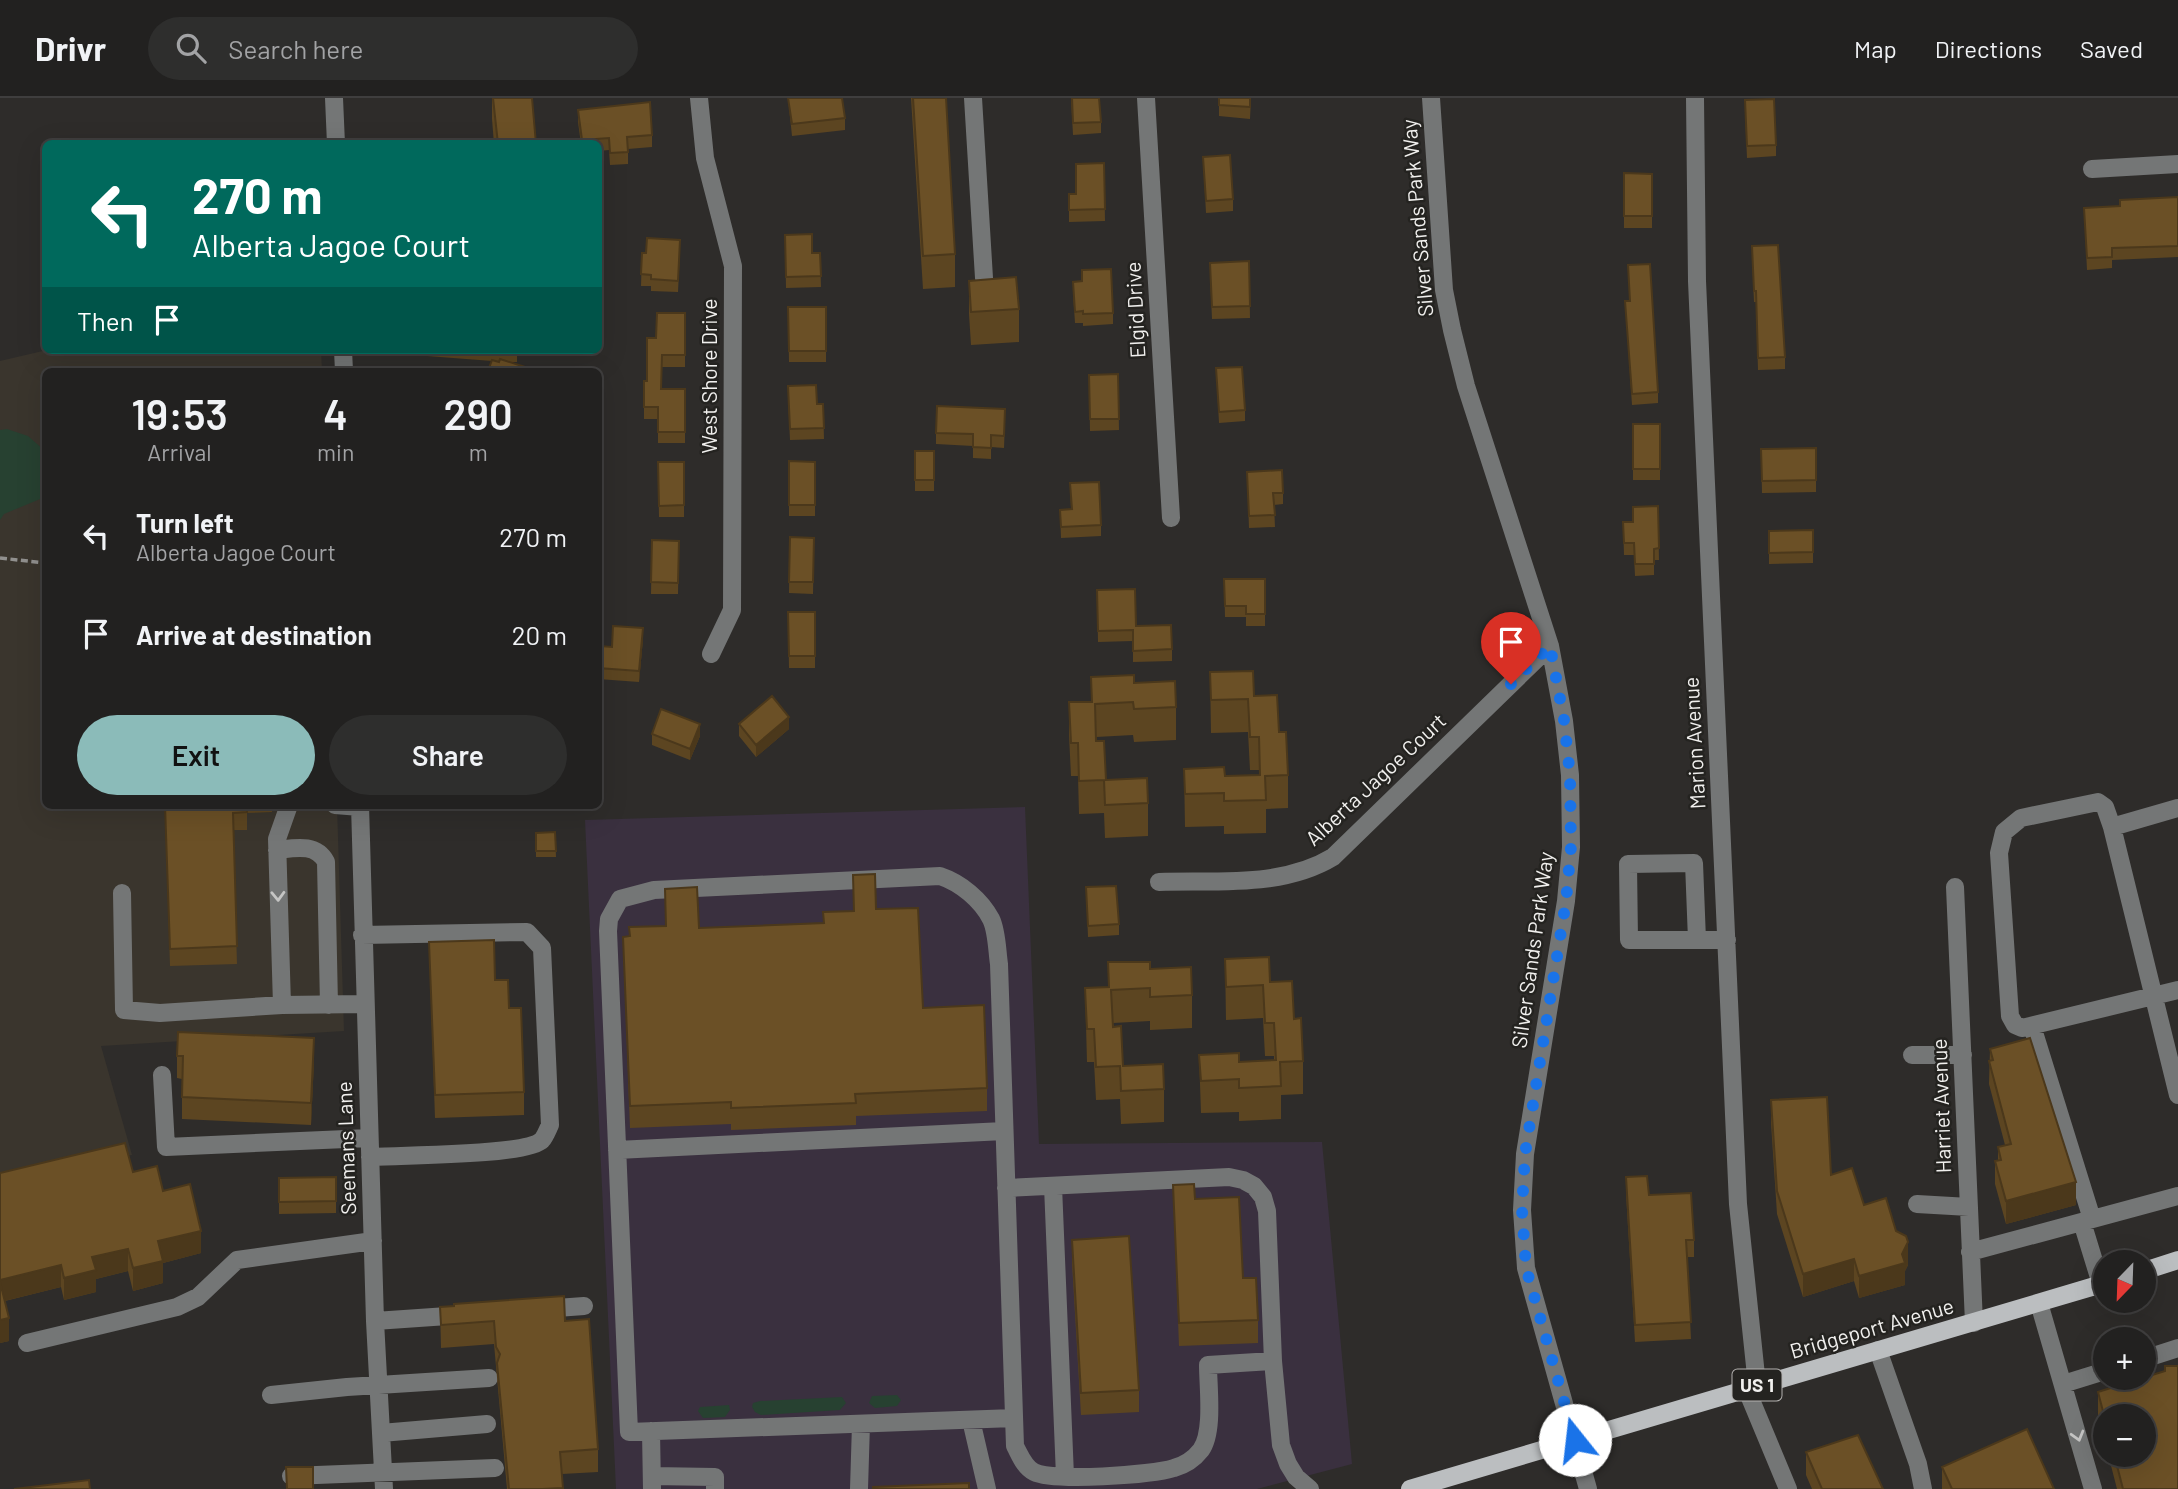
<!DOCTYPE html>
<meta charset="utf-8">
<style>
:root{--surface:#222120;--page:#2e2e2d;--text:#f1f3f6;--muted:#a2a3a5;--line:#3f3e3e;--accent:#8bbbb9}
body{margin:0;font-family:Barlow,sans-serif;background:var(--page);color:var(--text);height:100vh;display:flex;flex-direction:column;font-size:26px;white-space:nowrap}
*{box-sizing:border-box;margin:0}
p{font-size:23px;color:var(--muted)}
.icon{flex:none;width:38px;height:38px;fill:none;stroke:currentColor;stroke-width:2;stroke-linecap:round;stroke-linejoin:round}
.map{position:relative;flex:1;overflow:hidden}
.sheet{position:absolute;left:42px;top:270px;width:560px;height:441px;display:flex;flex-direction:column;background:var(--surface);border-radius:10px;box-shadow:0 7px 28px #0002,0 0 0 2px var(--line)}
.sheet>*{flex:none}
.guide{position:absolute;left:42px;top:42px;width:560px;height:214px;border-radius:10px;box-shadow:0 7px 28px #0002,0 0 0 2px var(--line);background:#00695c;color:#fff;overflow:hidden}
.needle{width:46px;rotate:203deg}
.fabs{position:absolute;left:2093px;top:1152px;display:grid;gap:14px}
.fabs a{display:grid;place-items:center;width:63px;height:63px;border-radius:50%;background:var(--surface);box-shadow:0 7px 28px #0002,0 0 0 2px var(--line);font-size:35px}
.pin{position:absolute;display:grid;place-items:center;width:60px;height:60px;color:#fff;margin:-72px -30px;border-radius:50% 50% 50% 0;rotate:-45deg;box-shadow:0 0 7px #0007}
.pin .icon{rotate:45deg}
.me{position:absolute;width:77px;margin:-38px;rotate:344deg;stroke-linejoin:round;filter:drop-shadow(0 0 5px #0008)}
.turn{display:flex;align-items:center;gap:24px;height:147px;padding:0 35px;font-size:32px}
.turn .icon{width:91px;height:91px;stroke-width:2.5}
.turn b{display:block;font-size:49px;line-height:60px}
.then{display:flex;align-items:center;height:66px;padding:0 35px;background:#0003;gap:14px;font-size:26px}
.eta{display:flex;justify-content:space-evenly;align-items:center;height:119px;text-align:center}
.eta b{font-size:42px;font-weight:600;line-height:49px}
.button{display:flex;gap:14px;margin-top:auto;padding:14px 35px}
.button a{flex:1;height:80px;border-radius:42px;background:var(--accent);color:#111;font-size:28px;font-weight:600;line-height:80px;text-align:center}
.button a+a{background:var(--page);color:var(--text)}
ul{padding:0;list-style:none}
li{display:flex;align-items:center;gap:21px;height:98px;padding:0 35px}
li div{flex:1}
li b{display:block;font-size:26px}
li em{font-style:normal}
header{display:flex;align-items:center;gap:42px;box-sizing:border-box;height:98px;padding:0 35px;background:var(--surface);border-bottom:2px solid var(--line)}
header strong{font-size:33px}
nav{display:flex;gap:38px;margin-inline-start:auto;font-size:24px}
.search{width:490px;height:63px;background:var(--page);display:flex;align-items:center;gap:18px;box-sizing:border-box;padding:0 24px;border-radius:38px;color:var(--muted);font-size:26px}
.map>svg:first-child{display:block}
.commercial{fill:#3a303f}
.built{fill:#3a352d}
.grass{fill:#274131}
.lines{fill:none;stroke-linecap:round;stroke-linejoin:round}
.path{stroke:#91908e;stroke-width:3.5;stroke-dasharray:7 3.5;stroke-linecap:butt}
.minor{stroke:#747676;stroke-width:18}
.major{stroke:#bbbec0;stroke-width:18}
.wall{fill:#5c4521}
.shaded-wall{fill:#4b381b}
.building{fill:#6b5026;stroke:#4b381b;stroke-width:2}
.oneway{stroke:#c5c5c4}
.route{stroke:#1a73e8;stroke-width:12;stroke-dasharray:0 21.6}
.labels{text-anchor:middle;stroke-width:5;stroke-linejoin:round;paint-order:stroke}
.shield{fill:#242320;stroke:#b4b2b0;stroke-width:2}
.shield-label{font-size:19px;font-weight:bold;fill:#f1f0ee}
.street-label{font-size:21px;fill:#f1f0ee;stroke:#242320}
</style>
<header>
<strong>Drivr</strong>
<div class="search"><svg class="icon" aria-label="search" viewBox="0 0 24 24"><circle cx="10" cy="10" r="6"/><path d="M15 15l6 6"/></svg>Search here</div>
<nav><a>Map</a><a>Directions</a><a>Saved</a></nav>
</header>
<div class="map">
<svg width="2178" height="1391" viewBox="0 0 2178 1391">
<rect width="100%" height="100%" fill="#2e2c2a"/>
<path class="commercial" d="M1025 709 1039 1046 1322 1044 1352 1366 1257 1391H616L585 722Z"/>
<path class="built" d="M47 252H321L322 273H46V707H337L344 933 101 948 132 1057 0 1076V263Z"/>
<path class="grass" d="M7 331 28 338 45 353V399L4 416 0 422V332Z
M897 1297 901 1302 897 1308 875 1310 869 1305 872 1298Z
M842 1299 846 1305 840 1312 761 1317 755 1314 752 1309 753 1305 760 1303Z
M729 1307 730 1312 725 1319 703 1320 698 1313 700 1309Z"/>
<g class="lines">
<path class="path" d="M0 460 46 465"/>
<path class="minor" d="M334 0 336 46
M699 0 705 60 733 168 732 512 711 556
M973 0 984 180
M1146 0 1171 420
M1431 0 1444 192 1452 232 1466 288 1550 548 1564 623 1570 677 1571 749 1566 803 1525 1056 1522 1112 1526 1170 1588 1391
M1695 0 1697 183 1738 1106 1757 1287
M2092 71 2178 66
M343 252 344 273
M335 707 360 709
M360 707 375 1223 384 1391
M2112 729 2178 710
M277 752C295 750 316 745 326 764L329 907
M1159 784C1216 782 1282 790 1333 759L1550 548
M1955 789 1974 1225
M122 795 124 912 160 915 282 907 364 906
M362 837 527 834 542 850 550 1027C548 1031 545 1039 542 1042 527 1058 398 1057 370 1059
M1697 842 1694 765 1628 766 1629 842H1727
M2178 892 2022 930 2015 927 2010 918 1999 755 2004 734 2021 720 2098 704 2105 709 2112 729 2178 997
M282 907 277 741 289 707
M2032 928 2092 1121
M1912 957H1963
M162 977 166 1049 369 1040
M617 1052 1004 1033
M1053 1088 1065 1378
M1006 1090 1229 1079 1243 1082 1254 1088 1263 1099 1267 1113 1273 1263 1281 1347 1288 1366 1296 1379 1310 1391
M1917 1106 1969 1109
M2082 1124 2101 1186
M1970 1154 2178 1098
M2039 1205 2093 1391
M543 1211 584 1208
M375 1223 462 1217
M27 1245 177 1209 198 1199 237 1162 373 1143
M1878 1252 1918 1366 1923 1391
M2144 1261 2178 1250
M2063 1286 2105 1273
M1746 1290 1788 1391
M271 1297 347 1289 489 1280
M1014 1320 629 1334 608 833 609 821 620 801 654 792 940 778C961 785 981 802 991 821 997 833 997 853 999 866L1015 1348C1020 1357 1024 1369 1034 1374 1053 1384 1152 1377 1174 1370 1185 1367 1194 1361 1201 1352 1214 1334 1208 1289 1208 1267L1273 1263
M971 1322 987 1391
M651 1333 652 1391
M381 1335 487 1326
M291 1378 495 1370
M652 1378 715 1379V1391
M859 1391 861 1326"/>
<path class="major" d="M2144 1173 2178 1162
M1410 1391 2105 1185"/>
</g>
<path class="wall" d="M492 0H532L536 46H494L492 21Z
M788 0 845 20V32L792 38Z
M911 0H946L955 156V189L923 191Z
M1071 0 1101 24V35L1073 37Z
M1219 0H1251L1250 21 1219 18Z
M578 12 652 37V49L628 51V66L610 67 609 52 598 53V46H581L578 24Z
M1745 14 1776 47V58L1747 60Z
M1203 59 1233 101V113L1206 115Z
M1104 65 1105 123 1069 124V96H1076Z
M1624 75 1652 76V130H1624Z
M2178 99V159L2112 162V170L2087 172 2084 110 2120 108Z
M785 137 812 155H820L821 189 786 190Z
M680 153 678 194 651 193V188H641L642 155Z
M1752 159 1785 259V271L1758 272 1756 204H1754Z
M1249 163 1250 220 1212 221 1210 176Z
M969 183 1019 211V244L971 247 969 216Z
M1073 195 1113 215V226L1083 228V225H1075Z
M1625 203 1658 294V305L1632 307Z
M788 209H826V264H789Z
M685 215V269H662L661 291H685V345H658V321H644V283H647L656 240Z
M388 252H522V258H517V264H510L528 273 492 263 388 255Z
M1216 270 1245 312V323L1219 325Z
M1118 276 1119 332 1090 333 1089 277Z
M788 299 817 306H823L824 341 790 342Z
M1005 323 1004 350 991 349V361L973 360V348L936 346V335Z
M1633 326H1660V382H1633Z
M1761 351 1816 382V394L1762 395Z
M915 353H934V393H915Z
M789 363 815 364V418H789Z
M658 364H684V419H659Z
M1247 374 1283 395V406L1274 407 1275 429 1249 430Z
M1070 385 1101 427V438L1061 440 1060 412 1071 411Z
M1658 408 1659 462H1654V477L1635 478 1634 457H1624L1623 424H1633Z
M1813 432V465L1769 466V433Z
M790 439 814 440 813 496 789 495Z
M652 442 679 443 678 496H651Z
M1224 481H1265V528H1246V519H1225Z
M1097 492 1136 528 1172 551V563L1133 564V543L1098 544Z
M788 514H815V570H789Z
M643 541 639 584 598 581V568Z
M1210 574 1254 598 1279 634 1288 677V710L1266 711V735L1224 736V728L1185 729 1184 671 1225 678 1259 677V672H1250L1248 634 1211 635Z
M1091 579 1134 585 1176 609V642L1134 644 1133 637 1096 639 1106 682 1148 705V738L1105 740 1104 715 1079 716 1078 678H1071L1069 637V604H1091Z
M739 626 789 631 756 659 739 638Z
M652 636 700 638 690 662 652 647Z
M165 707H272V714L247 715V732H233L237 866 170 868Z
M555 734 556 759H536V735Z
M853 777 876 811 923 910 987 990V1013L856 1018V1027L731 1032V1026L630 1030 623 839 629 838 665 828V791L699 830 823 825V814L853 813Z
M1086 789 1119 826V837L1088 839Z
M429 844 495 882 509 910 524 994V1017L435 1020Z
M1225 861 1270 884 1294 921 1303 963V996L1281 997V1021L1239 1023V1014L1201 1015 1199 957 1239 964 1274 963V958H1265L1263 920 1226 922Z
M1108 864 1150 871 1192 897V930L1150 932V923L1113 925 1123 968 1164 991V1024L1121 1026 1120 1001 1096 1002 1094 964H1087L1085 890 1108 889Z
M1990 951 2076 1107 2006 1126 1995 1086V1063L1998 1062V1049L2005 1047 1989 986Z
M177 958 314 963 311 1027 182 1021V981L177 980Z
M1771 1002 1831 1077 1864 1107 1896 1133 1908 1167 1905 1173V1187L1859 1200 1854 1183 1803 1199 1777 1116 1771 1025Z
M133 1074 163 1093 201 1155 163 1165V1185L133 1193 128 1173 96 1181V1194L64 1202 61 1189 5 1203 9 1243 0 1245V1075Z
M1626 1079 1649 1097 1694 1142V1159H1687L1691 1241 1635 1244 1626 1096Z
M279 1080 336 1103V1115L279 1116Z
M1173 1087 1195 1101 1243 1180 1258 1222V1245L1179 1248Z
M1072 1142 1139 1292V1314L1081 1317 1072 1165Z
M440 1209 565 1223 598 1351V1374L562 1376 563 1391H507L494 1246 441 1250Z
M2098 1294 2178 1391H2117L2108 1356H2144L2105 1318V1344L2098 1317Z
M1806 1354 1883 1391H1812L1806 1377Z
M1942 1369 2054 1391H1942Z"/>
<path class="shaded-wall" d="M643 530V541L639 584V573Z
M789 619V631L756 659V647Z
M700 626V638L690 662V651Z
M314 940V963L311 1027V1005Z
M2076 1084V1107L2006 1126V1103Z
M201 1133V1155L163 1165V1185L133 1193V1170L158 1143Z
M1908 1144V1167L1905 1173V1187L1859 1200V1178L1902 1156Z
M128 1151V1173L96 1181V1194L64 1202V1180L92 1159Z
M1854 1161V1183L1803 1199V1176Z
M61 1167V1189L0 1204V1182Z
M9 1220V1243L0 1245V1222Z"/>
<path class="building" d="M493 0H532L536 46H498Z
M788 0H842L845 20 792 26Z
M913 0H946L955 156 923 158Z
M1072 0H1099L1101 24 1073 25Z
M1219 0H1250V9L1219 7Z
M1774 1 1776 47 1747 48 1745 2Z
M650 4 652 37 627 39 628 54 610 55 609 40 582 42 578 12Z
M1230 57 1233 101 1206 103 1203 59Z
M1104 65 1105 111 1069 112V96H1076V66Z
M1624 75 1652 76V118H1624Z
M2178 99V148L2112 150V159L2087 160 2084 110 2120 108V102Z
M812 136V155H820L821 178 786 179 785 137Z
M647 140 680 142 678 183 651 181V177L641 176 642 155H646Z
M1778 147 1785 259 1758 260 1756 193H1754L1752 148Z
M1249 163 1250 208 1212 209 1210 165Z
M1650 166 1658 294 1632 296 1625 203H1630L1628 167Z
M1111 171 1113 215 1083 216V213L1075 214 1073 184 1082 183V172Z
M1016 179 1019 211 971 214 969 183Z
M788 209H826V253H789Z
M657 215H685V257H662L661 291H685V334H658V309H644V283H647V240H656Z
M500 261 528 270 527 273H488L492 262 499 264Z
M1242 269 1245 312 1219 314 1216 270Z
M1118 276 1119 321H1090L1089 277Z
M816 287 817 306H823L824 330 790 331 788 288Z
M937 308 1005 311 1004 338 991 337V350L973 349V336L936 335Z
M1633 326H1660V371H1633Z
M1816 350V382L1762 383 1761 351Z
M915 353H934V382H915Z
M789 363 815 364V407H789Z
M658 364H684V407L659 408Z
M1282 372 1283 395H1273L1275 417 1249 418 1247 374Z
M1099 384 1101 427 1061 429 1060 412 1072 411 1070 385Z
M1658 408 1659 450 1654 451V466H1635L1634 445H1624L1623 424H1633V409Z
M1813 432V454L1769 455V433Z
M790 439 814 440 813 484H789Z
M652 442 679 443 678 485 651 484Z
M1224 481H1265V516H1246V508H1225Z
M1135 491 1136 528 1171 527 1172 551 1133 553V532L1098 533 1097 492Z
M788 514H815V558H789Z
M613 528 643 530 639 573 598 570 600 548 612 549Z
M1253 573 1254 598 1277 597 1279 634H1286L1288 677 1265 678 1266 702 1224 703V695L1185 696 1184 671 1224 669 1225 678 1260 677 1259 639H1250L1248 601 1211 602 1210 574Z
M1134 577V585L1175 583 1176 609 1134 611 1133 604 1095 606 1096 643H1104L1106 682 1147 680 1148 705 1105 707 1104 682 1079 683 1078 645H1071L1069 604H1092L1091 579Z
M772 598 789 619 756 647 739 626Z
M661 611 700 626 690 651 652 636Z
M165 707H246L247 714 233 715 237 848 170 851Z
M555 734 556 753H536V735Z
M875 776 876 811 918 810 923 910 984 907 987 990 855 996 856 1005 731 1010V1004L630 1008 623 839 630 838 629 829 666 828 665 791 697 789 699 830 824 825 823 814 854 813 853 777Z
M1116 788 1119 826 1088 828 1086 789Z
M494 842 495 882H508L509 910H521L524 994 435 997 429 844Z
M1269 859 1270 884 1292 883 1294 921 1301 920 1303 963 1280 964 1281 988 1239 990V981L1201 983 1199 957 1239 955V964L1276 962 1274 925H1265L1263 887 1226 889 1225 861Z
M1108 864H1150V871L1191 869 1192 897 1150 899V890L1111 892 1113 929 1121 928 1123 968 1163 966 1164 991 1121 993 1120 968 1096 969 1094 931H1087L1085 890 1109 889Z
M178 934 314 940 311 1005 182 999 183 958H177Z
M2030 940 2076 1084 2006 1103 1995 1063 2001 1062 1998 1049 2011 1046 1989 963 1993 962 1990 951Z
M1827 999 1831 1077 1852 1070 1864 1107 1886 1100 1896 1133 1906 1138 1908 1144 1902 1156 1905 1165 1859 1178 1854 1161 1803 1176 1777 1093 1771 1002Z
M125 1045 133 1074 157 1068 163 1093 190 1086 201 1133 158 1143 163 1163 133 1170 128 1151 92 1159 96 1172 64 1180 61 1167 0 1182V1075Z
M1647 1078 1649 1097 1691 1095 1694 1142H1686L1691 1224 1635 1227 1626 1079Z
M336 1079V1103L279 1104V1080Z
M1194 1086 1195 1101 1239 1099 1243 1180H1256L1258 1222 1179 1225 1173 1087Z
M1129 1138 1139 1292 1081 1295 1072 1142Z
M0 1184 9 1220 0 1222Z
M564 1198 565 1223 589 1221 598 1351 560 1354 563 1390 542 1391H509L497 1265 500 1256 496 1249 494 1223 441 1227 440 1209 454 1208V1206Z
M2165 1268H2178V1391H2123L2114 1356H2144V1318H2105V1321L2098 1294 2165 1273Z
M2027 1331 2054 1391H1952L1942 1369Z
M1858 1337 1883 1391H1822L1806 1354Z
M286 1369H313V1391H287Z
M89 1382 90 1391H14Z
M969 1385V1391H873V1389Z"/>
<defs><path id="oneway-chevron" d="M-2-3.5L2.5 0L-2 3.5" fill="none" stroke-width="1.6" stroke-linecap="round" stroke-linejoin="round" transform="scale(1.75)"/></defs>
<g class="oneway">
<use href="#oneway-chevron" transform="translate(278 798) rotate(88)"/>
<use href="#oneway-chevron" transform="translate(2078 1338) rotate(74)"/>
</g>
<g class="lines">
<path class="route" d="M1511 586 1550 548 1564 622 1570 677 1571 749 1566 803 1525 1056 1522 1112 1526 1170 1575 1342"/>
</g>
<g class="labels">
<rect class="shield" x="1732.5" y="1271.5" width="49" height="31" rx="5"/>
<g class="shield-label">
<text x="1757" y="1294">US 1</text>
</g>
<g class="street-label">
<text transform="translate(1418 120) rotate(-95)" y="7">Silver Sands Park Way</text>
<text transform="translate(1136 212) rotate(-93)" y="7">Elgid Drive</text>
<text transform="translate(710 278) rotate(-90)" y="7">West Shore Drive</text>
<text transform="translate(1695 645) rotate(-93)" y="7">Marion Avenue</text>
<text transform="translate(1376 682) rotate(-43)" y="7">Alberta Jagoe Court</text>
<text transform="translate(1533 852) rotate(-82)" y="7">Silver Sands Park Way</text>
<text transform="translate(1942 1008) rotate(-92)" y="7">Harriet Avenue</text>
<text transform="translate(347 1050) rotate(-92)" y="7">Seemans Lane</text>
<text transform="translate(1872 1231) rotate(-16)" y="7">Bridgeport Avenue</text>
</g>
</g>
</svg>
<div class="fabs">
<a><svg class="needle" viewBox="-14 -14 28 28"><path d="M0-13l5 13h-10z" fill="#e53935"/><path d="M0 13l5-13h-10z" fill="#a2a3a5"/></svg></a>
<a>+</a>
<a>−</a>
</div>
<div class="pin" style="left:1511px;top:586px;background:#d93025"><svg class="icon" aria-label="arrive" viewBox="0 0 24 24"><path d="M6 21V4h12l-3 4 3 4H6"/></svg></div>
<svg class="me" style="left:1575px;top:1342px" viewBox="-20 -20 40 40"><circle r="19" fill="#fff"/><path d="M0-13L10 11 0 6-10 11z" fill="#1a73e8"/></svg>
<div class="guide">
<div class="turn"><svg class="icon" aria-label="left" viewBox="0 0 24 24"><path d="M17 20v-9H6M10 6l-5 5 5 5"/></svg><div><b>270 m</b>Alberta Jagoe Court</div></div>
<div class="then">Then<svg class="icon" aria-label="arrive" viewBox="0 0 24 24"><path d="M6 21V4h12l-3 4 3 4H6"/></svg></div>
</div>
<section class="sheet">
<div class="eta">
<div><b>19:53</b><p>Arrival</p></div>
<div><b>4</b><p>min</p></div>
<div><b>290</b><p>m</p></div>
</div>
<ul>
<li><svg class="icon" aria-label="left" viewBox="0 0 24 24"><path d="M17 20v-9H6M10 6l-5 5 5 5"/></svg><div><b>Turn left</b><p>Alberta Jagoe Court</p></div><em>270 m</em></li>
<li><svg class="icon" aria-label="arrive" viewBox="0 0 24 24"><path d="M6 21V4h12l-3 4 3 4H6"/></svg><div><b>Arrive at destination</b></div><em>20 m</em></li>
</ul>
<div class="button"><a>Exit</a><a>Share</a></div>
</section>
</div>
